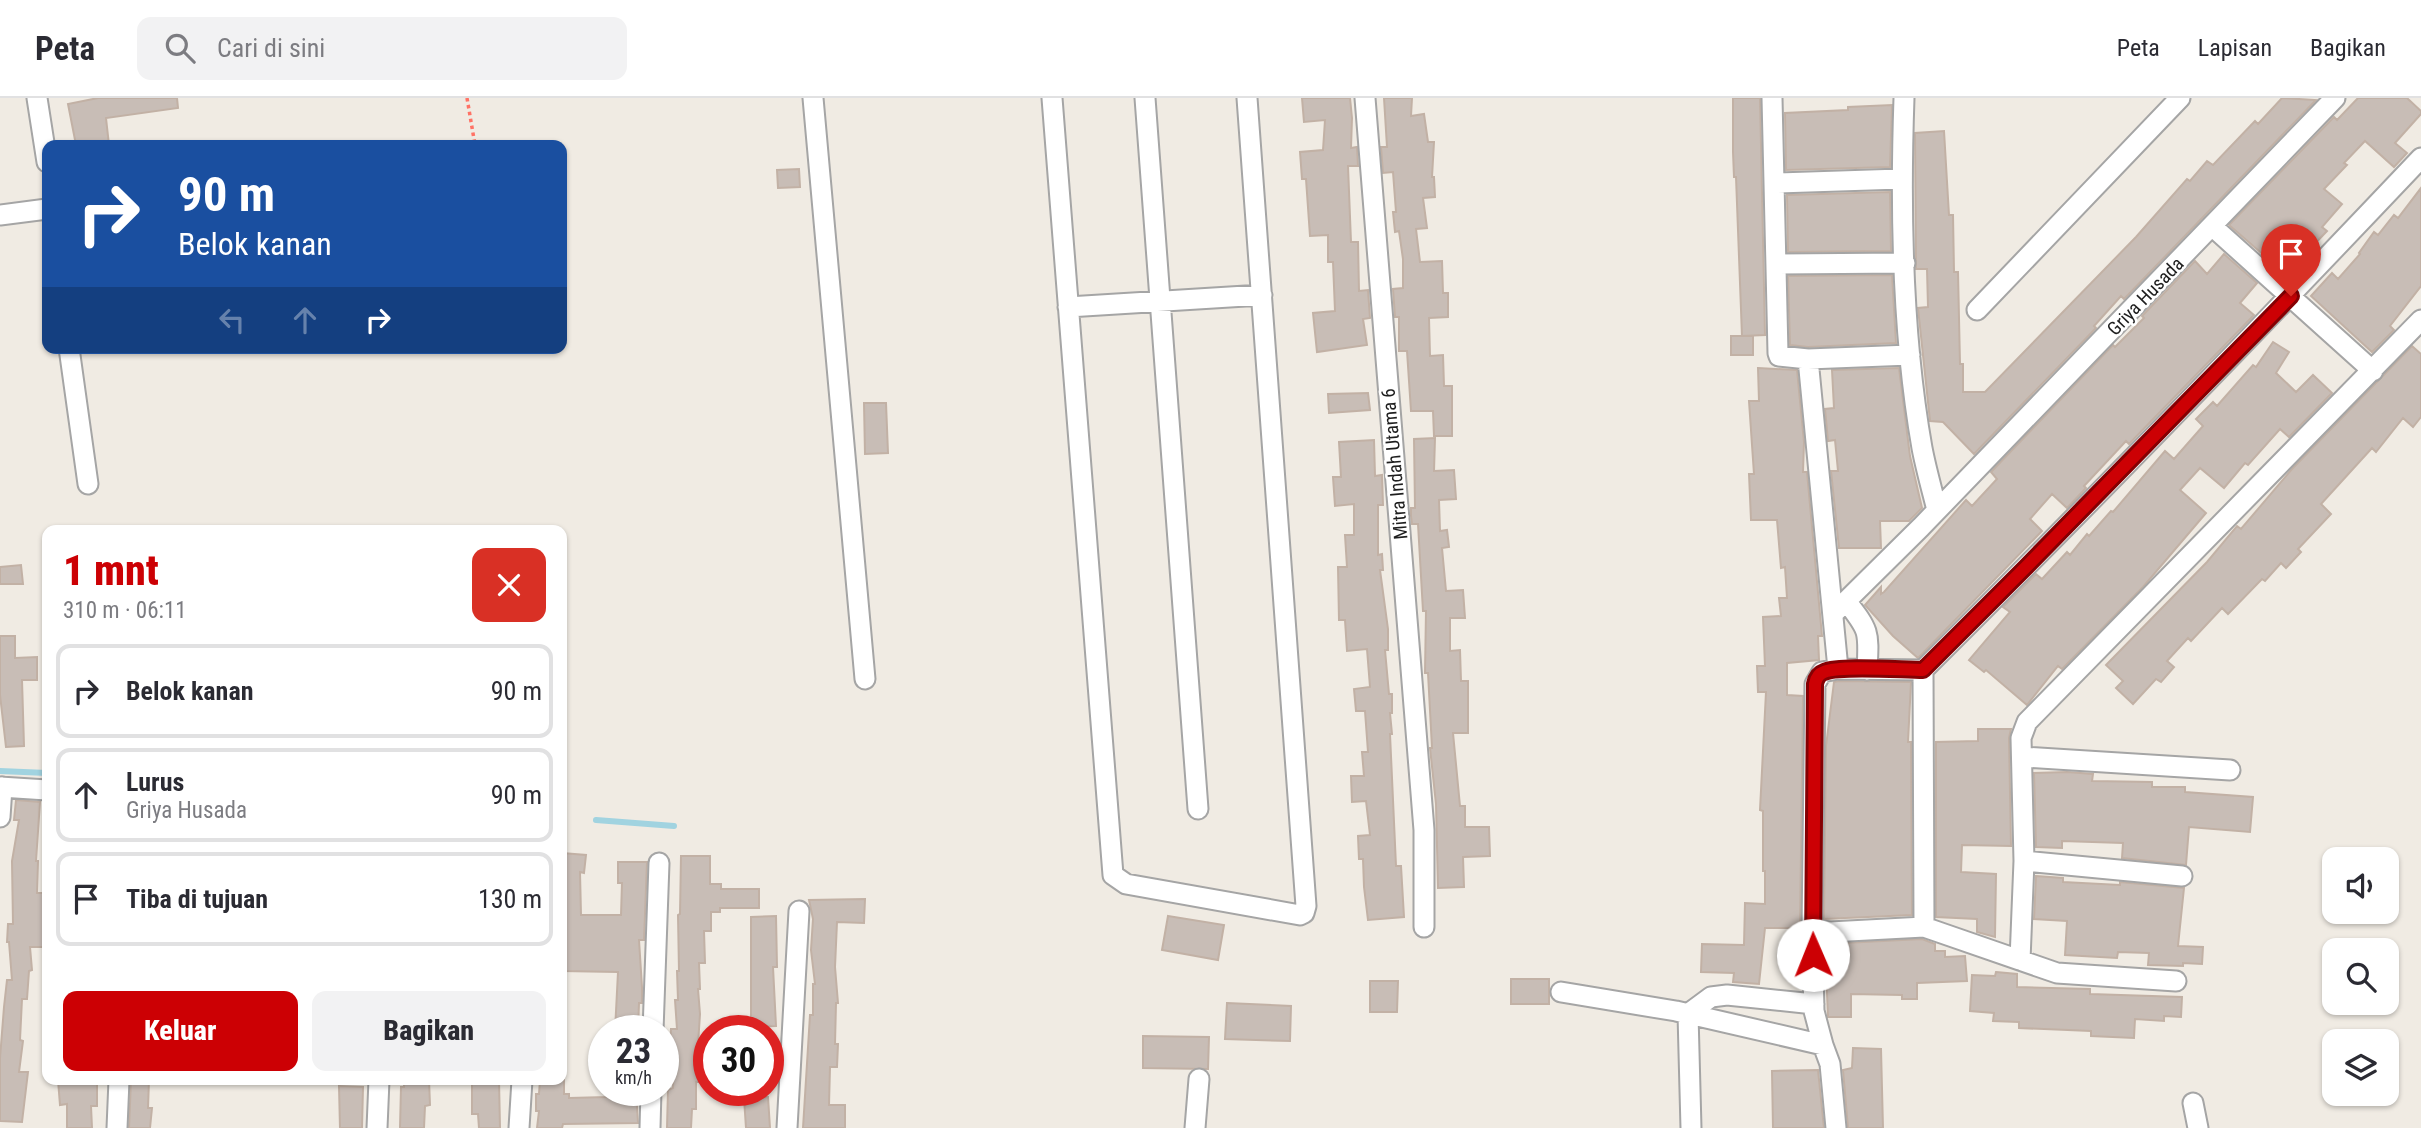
<!DOCTYPE html>
<html lang="id">
<meta charset="utf-8">
<style>
:root{--surface:#fff;--page:#f2f2f3;--text:#2b2b33;--muted:#7c7c81;--line:#e1e1e2;--accent:#cc0004}
body{margin:0;font-family:"Roboto Condensed",sans-serif;background:var(--page);color:var(--text);height:100vh;display:flex;flex-direction:column;font-size:26px;white-space:nowrap}
*{box-sizing:border-box;margin:0}
p{font-size:23px;color:var(--muted)}
.icon{flex:none;width:38px;height:38px;fill:none;stroke:currentColor;stroke-width:2;stroke-linecap:round;stroke-linejoin:round}
.map{position:relative;flex:1;overflow:hidden}
.details{position:absolute;left:42px;top:427px;width:525px;height:560px;display:flex;flex-direction:column;background:var(--surface);border-radius:14px;box-shadow:0 2px 5px #0004}
.details>*{flex:none}
.banner{position:absolute;left:42px;top:42px;width:525px;height:214px;border-radius:14px;box-shadow:0 2px 5px #0004;background:#1a4fa0;color:#fff;overflow:hidden}
.tools{position:absolute;left:2322px;top:749px;display:grid;gap:14px}
.tools a{display:grid;place-items:center;width:77px;height:77px;border-radius:14px;background:var(--surface);box-shadow:0 2px 5px #0004;font-size:35px}
.speed{position:absolute;left:588px;top:917px;display:flex;gap:14px;font-size:35px;font-weight:700;text-align:center}
.speed>*{display:grid;place-content:center;width:91px;height:91px;border-radius:50%;background:var(--surface);box-shadow:0 2px 5px #0004;line-height:1}
.speed small{font-size:18px;font-weight:400}
.speed .limit{border:10px solid #d22;background:#fff;color:#111}
.pin{position:absolute;display:grid;place-items:center;width:60px;height:60px;color:#fff;margin:-72px -30px;border-radius:50% 50% 50% 0;rotate:-45deg;box-shadow:0 0 7px #0007}
.pin .icon{rotate:45deg}
.me{position:absolute;width:77px;margin:-38px;rotate:359deg;stroke-linejoin:round;filter:drop-shadow(0 0 5px #0008)}
.turn{display:flex;align-items:center;gap:24px;height:147px;padding:0 21px;font-size:32px}
.turn .icon{width:91px;height:91px;stroke-width:2.5}
.turn b{display:block;font-size:49px;line-height:60px}
.lanes{display:flex;align-items:center;height:66px;padding:0 21px;background:#0003;justify-content:center;gap:35px;direction:ltr}
.lanes .off{opacity:.35}
.round{display:grid;place-items:center;flex:none;width:74px;height:74px;border-radius:14px;background:var(--page)}
.overview{display:flex;align-items:center;justify-content:space-between;height:119px;padding:0 21px}
h1{font-size:42px;font-weight:800;line-height:52px;color:var(--accent)}
.cta{display:flex;gap:14px;margin-top:auto;padding:14px 21px}
.cta a{flex:1;height:80px;border-radius:14px;background:var(--accent);color:#fff;font-size:28px;font-weight:800;line-height:80px;text-align:center}
.cta a+a{background:var(--page);color:var(--text)}
ul{padding:0;list-style:none}
li{display:flex;align-items:center;gap:21px;height:94px;margin:0 14px 10px;padding:0 7px;border:4px solid var(--line);border-radius:14px}
li div{flex:1}
li b{display:block;font-size:26px}
li em{font-style:normal}
header{display:flex;align-items:center;gap:42px;box-sizing:border-box;height:98px;padding:0 35px;background:var(--surface);border-bottom:2px solid var(--line)}
header strong{font-size:33px}
nav{display:flex;gap:38px;margin-inline-start:auto;font-size:24px}
.search{width:490px;height:63px;background:var(--page);display:flex;align-items:center;gap:18px;box-sizing:border-box;padding:0 24px;border-radius:14px;color:var(--muted);font-size:26px}
.map>svg:first-child{display:block}
.lines{fill:none;stroke-linecap:round;stroke-linejoin:round}
.stream{stroke:#a1d3e0;stroke-width:6}
.building{fill:#c8bdb6;stroke:#c2b1a5;stroke-width:2}
.street-casing{stroke:#a5a5a5;stroke-width:23}
.path{stroke:#ff7265;stroke-width:3.5;stroke-dasharray:3.5 3.5;stroke-linecap:butt}
.street{stroke:#fff;stroke-width:19}
.route-casing{stroke:#850003;stroke-width:18}
.route{stroke:#cc0004;stroke-width:12}
.labels{text-anchor:middle;stroke-width:5;stroke-linejoin:round;paint-order:stroke}
.street-label{font-size:19px;fill:#1e1e1e;stroke:#fff}
</style>
<header>
<strong>Peta</strong>
<div class="search"><svg class="icon" aria-label="search" viewBox="0 0 24 24"><circle cx="10" cy="10" r="6"/><path d="M15 15l6 6"/></svg>Cari di sini</div>
<nav><a>Peta</a><a>Lapisan</a><a>Bagikan</a></nav>
</header>
<div class="map">
<svg width="2421" height="1030" viewBox="0 0 2421 1030">
<rect width="100%" height="100%" fill="#f0ebe3"/>
<g class="lines">
<path class="stream" d="M0 673 47 675
M596 722 674 728"/>
</g>
<path class="building" d="M98 0H177L178 10 106 20 109 47H76L68 6Z
M1302 0H1350L1352 20 1351 50 1357 49 1358 68H1348L1351 144H1358L1359 193 1368 192 1370 220 1363 221 1367 247 1317 254 1313 215 1335 213 1333 164H1328V137L1310 138 1306 81H1302L1300 54 1323 52 1325 22 1304 24Z
M1384 0H1412L1411 18 1424 16 1428 44H1434L1432 79H1434L1435 99 1423 100 1427 130 1416 131 1420 164 1442 163 1443 195H1448V219L1429 220 1430 258 1443 257 1444 288H1452V338H1434L1433 313H1411L1407 253H1399V219H1395L1393 191 1403 190V161L1399 133 1395 134 1393 114H1396L1393 74 1383 75 1381 49H1387Z
M1733 0H1760L1765 237 1742 238 1736 79H1734L1733 54Z
M2282 0 2316 2 2124 201 2121 198 2094 228 2096 230 1974 356 1943 324 1930 323 1918 210 1928 209 1927 171H1916L1915 35 1944 33 1949 117H1953L1954 174H1958L1960 266H1963V294H1985L2136 139 2187 81 2190 83 2207 63 2213 67 2255 23 2258 26Z
M2358 0H2407L2421 13V16L2395 45 2407 55 2394 69 2365 43 2344 65 2347 67 2324 91 2342 106 2322 129 2327 133 2305 156 2307 158 2289 179 2229 127 2334 19 2337 22Z
M1892 7 1890 69 1786 72 1785 15 1848 12V9Z
M799 71 800 89 778 90 777 72Z
M2421 90V188L2390 228 2394 232 2372 254 2311 198 2332 175 2338 181 2360 156 2359 155 2374 134 2378 137 2394 117 2398 120Z
M1890 94 1891 153 1788 154 1787 97Z
M2224 156 2257 185 2240 205 2254 217 2129 346 2126 343 2084 388 2086 390 2067 410 2052 396 2030 421 2042 433 1918 560 1893 538 1865 507 1881 489V496L1884 494 1966 402 1972 408 1997 381 1991 374 2113 247 2115 249 2144 220 2142 218 2195 163 2207 176Z
M1892 177 1896 245 1808 249 1790 247 1788 178Z
M1731 238H1753V257H1731Z
M2273 244 2289 254 2276 275 2296 294 2313 277 2332 295 2289 339 2280 331 2248 367 2245 365 2224 390 2200 370 2180 392 2206 415 2143 489 2062 571 2058 568 2027 607 1986 572 1984 574 1969 562 2010 514 2003 509 2036 476 2042 481 2067 454 2070 457 2087 436 2089 438 2111 413 2113 414 2165 353 2174 361 2203 328 2196 321 2213 304 2217 308 2253 267 2256 269Z
M2412 248 2421 256V319L2413 329 2403 320 2376 354 2372 350 2321 406 2331 416 2298 451 2301 454 2286 470 2281 465 2265 483 2262 481 2228 516 2222 510 2191 543 2188 540 2167 563 2174 569 2161 584 2156 581 2133 606 2116 590 2123 583 2106 567 2207 464 2237 428 2241 431 2292 371Z
M1758 270 1797 272 1804 344 1803 374H1807L1822 538H1818L1819 562 1787 565V597L1803 598 1800 830H1765L1759 886 1733 884 1734 875 1701 874 1702 846 1744 847 1745 805 1765 806V773H1763V713L1760 712 1766 594H1758L1757 568H1765L1763 519 1781 518 1779 500H1787L1785 469 1781 470 1777 422H1751L1749 376H1754L1749 303H1759Z
M1899 270 1910 358 1922 410 1909 423H1880L1881 450H1839L1831 373H1838L1835 342 1828 343 1825 311 1834 310 1832 272Z
M1368 295 1370 312 1329 315 1328 296Z
M864 305H886L888 355 865 356Z
M1435 340 1434 373 1454 372 1456 401 1439 402 1440 433 1447 432 1449 449 1442 450 1446 493 1463 492 1465 520H1450V553L1460 552 1461 583H1468V635H1453L1460 708H1465V729H1489L1490 758 1463 759 1464 789 1438 790 1436 706 1430 650H1432L1428 575H1425L1426 513H1423L1418 426H1412L1411 418V410H1415L1414 341Z
M1374 342 1375 378 1382 377 1383 407H1378V457L1382 456 1383 472H1380L1388 531V552H1385L1389 596H1392V615H1390L1392 636H1390L1396 768H1401L1404 819 1368 822 1364 789 1363 761H1359L1358 738 1370 737 1366 703 1352 704 1351 678H1364L1362 654H1368L1365 613H1356L1354 591 1370 589 1367 551 1347 553 1345 522H1339L1338 469H1347L1345 437H1354V406L1335 408 1333 379H1341L1339 344Z
M21 467 23 486H0V469Z
M0 538H15V560L37 559V582H22L24 648 6 649 0 597Z
M1839 583 1911 584 1908 644H1911L1912 817 1824 821 1826 648 1834 584Z
M1978 631H2011L2009 640 2011 748 1962 747 1961 774 1996 776 1995 839 1977 834V821L1936 819V644L1978 643Z
M2067 674 2093 676 2092 683 2152 684V689H2185V694L2253 699 2250 734 2189 729 2186 767 2122 760 2123 745 2062 743V750L2036 749 2034 675Z
M16 702 40 704 36 763H38L37 795H47V849H30L32 872 29 873 27 901H22L20 942 23 943 19 974H28L22 1024 0 1023V960L4 909 7 882H12L9 844H7L8 826H13L12 763 19 722H14Z
M562 755 586 757 584 775 580 774 581 817H621L622 785H618V764H647L644 842H639L642 889V905H639L638 933H615L618 874 562 873Z
M681 758H710V786H721V791H759V810H720V814H711V833H704L705 865H699L700 891H698L700 916 697 962H700L699 984H696V1011H692L691 1030H667L668 992 673 990 674 949H670L671 931H677L675 902H678L677 873H679L678 817 680 816Z
M2036 778 2063 780V784L2120 787V784L2184 790 2178 848 2203 849 2202 866 2183 865V868L2148 867 2149 855 2118 854 2117 860 2065 857 2067 823 2034 821Z
M865 801 864 825 837 824 835 869 838 905H836L835 946H838L837 969H830L829 1007H845V1030H803L810 917H813V886H815L811 852 813 821 809 802Z
M776 818 777 869H773L776 928 751 929V819Z
M1168 818 1224 827 1218 862 1162 852Z
M1922 841 1935 846V853H1945V859L1965 858 1967 883 1917 885V901H1902V897L1851 896V919H1828L1825 846Z
M1996 874 2017 876V889L2090 891V896L2182 899 2181 919 2164 918V923L2135 921 2134 940 2091 938V933L2019 930V924L1993 923 1994 915 1970 913 1972 877 1995 878Z
M1511 881H1549V906H1511Z
M1370 883H1398L1397 914H1370Z
M1227 905 1291 908 1290 943 1225 941Z
M1143 938 1209 939 1208 971 1143 970Z
M1853 950 1881 951 1883 1030H1848L1843 972 1852 970Z
M1818 972 1824 1030H1773L1772 973Z
M58 982H97V1008H91L92 1030H67V1006L60 1007Z
M131 982H149L148 1010H152L150 1030H129Z
M404 982H429L430 1007 425 1008 424 1030H400L401 989H404Z
M472 982H499L500 1030H479L478 1016H472Z
M540 982H564V996H569V1000L607 999 606 992H636L638 1025 563 1026 562 1030H537L539 1013H536V996H539Z
M339 988 363 989 362 1030H340Z
M768 999 770 1030H746L744 1000Z"/>
<g class="lines">
<g class="street-casing">
<path id="street" d="M37 0 47 64
M813 0 865 581
M1052 0 1113 777 1126 786 1300 817 1304 815 1306 808 1247 0
M1145 0 1198 711
M1365 0 1424 732V829
M1772 0 1778 255 1779 258 1808 261 1838 571 1822 574 1815 586 1812 832 1814 913 1823 947 1830 966 1836 1030
M1904 0C1900 114 1902 237 1922 350 1926 371 1932 392 1937 412
M1775 85 1901 81
M0 117 47 111
M2213 129 2373 273
M1776 166 1905 165
M1068 209 1262 197
M1977 212 2180 0
M69 250 88 386
M1808 261 1910 257
M1846 503C1870 533 1869 534 1867 572
M1834 515 1921 429 2335 0
M1838 571 1923 572C2092 404 2257 233 2421 60
M2023 659 2230 672
M0 689 47 692
M0 719 2 689
M2024 763 2021 640 2027 624 2421 222
M1924 829 2057 875 2176 883
M1812 832 1830 834 1924 829 1923 572
M2020 862 2024 763 2182 778
M1561 894 1676 913 1823 947
M653 933 659 765
M2193 1005 2198 1030
M117 1030 119 982
M377 1030 379 982
M519 1030 522 982
M650 1030 651 992
M787 1030 799 813
M1195 1030 1199 981
M1691 1030 1688 916 1711 899 1727 897 1814 906"/>
</g>
<path class="path" d="M467 0 475 47"/>
<use href="#street" class="street"/>
</g>
<g class="lines">
<g class="route-casing">
<path id="route" d="M1813 857 1815 586C1816 581 1818 576 1824 574 1840 567 1902 572 1923 572L2026 469 2291 198"/>
</g>
<use href="#route" class="route"/>
</g>
<g class="labels">
<g class="street-label">
<text transform="translate(2145 198) rotate(-46)" y="7">Griya Husada</text>
<text transform="translate(1394 366) rotate(-95)" y="7">Mitra Indah Utama 6</text>
</g>
</g>
</svg>
<div class="tools">
<a><svg class="icon" aria-label="sound" viewBox="0 0 24 24"><path d="M4 9h4l5-4v14l-5-4H4zM17 9q2 3 0 6"/></svg></a>
<a><svg class="icon" aria-label="search" viewBox="0 0 24 24"><circle cx="10" cy="10" r="6"/><path d="M15 15l6 6"/></svg></a>
<a><svg class="icon" aria-label="layers" viewBox="0 0 24 24"><path d="M12 4l9 5-9 5-9-5zM3 14l9 5 9-5"/></svg></a>
</div>
<div class="speed"><div>23<small>km/h</small></div><div class="limit">30</div></div>
<div class="pin" style="left:2291px;top:198px;background:#d93025"><svg class="icon" aria-label="arrive" viewBox="0 0 24 24"><path d="M6 21V4h12l-3 4 3 4H6"/></svg></div>
<svg class="me" style="left:1813px;top:857px" viewBox="-20 -20 40 40"><circle r="19" fill="#fff"/><path d="M0-13L10 11 0 6-10 11z" fill="#cc0004"/></svg>
<div class="banner">
<div class="turn"><svg class="icon" aria-label="right" viewBox="0 0 24 24"><path d="M7 20v-9h11M14 6l5 5-5 5"/></svg><div><b>90 m</b>Belok kanan</div></div>
<div class="lanes"><svg class="icon off" aria-label="left" viewBox="0 0 24 24"><path d="M17 20v-9H6M10 6l-5 5 5 5"/></svg><svg class="icon off" aria-label="ahead" viewBox="0 0 24 24"><path d="M12 20V5M6 11l6-6 6 6"/></svg><svg class="icon" aria-label="right" viewBox="0 0 24 24"><path d="M7 20v-9h11M14 6l5 5-5 5"/></svg></div>
</div>
<section class="details">
<div class="overview"><div><h1>1 mnt</h1><p>310 m · 06:11</p></div><a class="round" style="background:#d93025;color:#fff"><svg class="icon" aria-label="close" viewBox="0 0 24 24"><path d="M6 6l12 12M18 6L6 18"/></svg></a></div>
<ul>
<li><svg class="icon" aria-label="right" viewBox="0 0 24 24"><path d="M7 20v-9h11M14 6l5 5-5 5"/></svg><div><b>Belok kanan</b></div><em>90 m</em></li>
<li><svg class="icon" aria-label="ahead" viewBox="0 0 24 24"><path d="M12 20V5M6 11l6-6 6 6"/></svg><div><b>Lurus</b><p>Griya Husada</p></div><em>90 m</em></li>
<li><svg class="icon" aria-label="arrive" viewBox="0 0 24 24"><path d="M6 21V4h12l-3 4 3 4H6"/></svg><div><b>Tiba di tujuan</b></div><em>130 m</em></li>
</ul>
<div class="cta"><a>Keluar</a><a>Bagikan</a></div>
</section>
</div>
